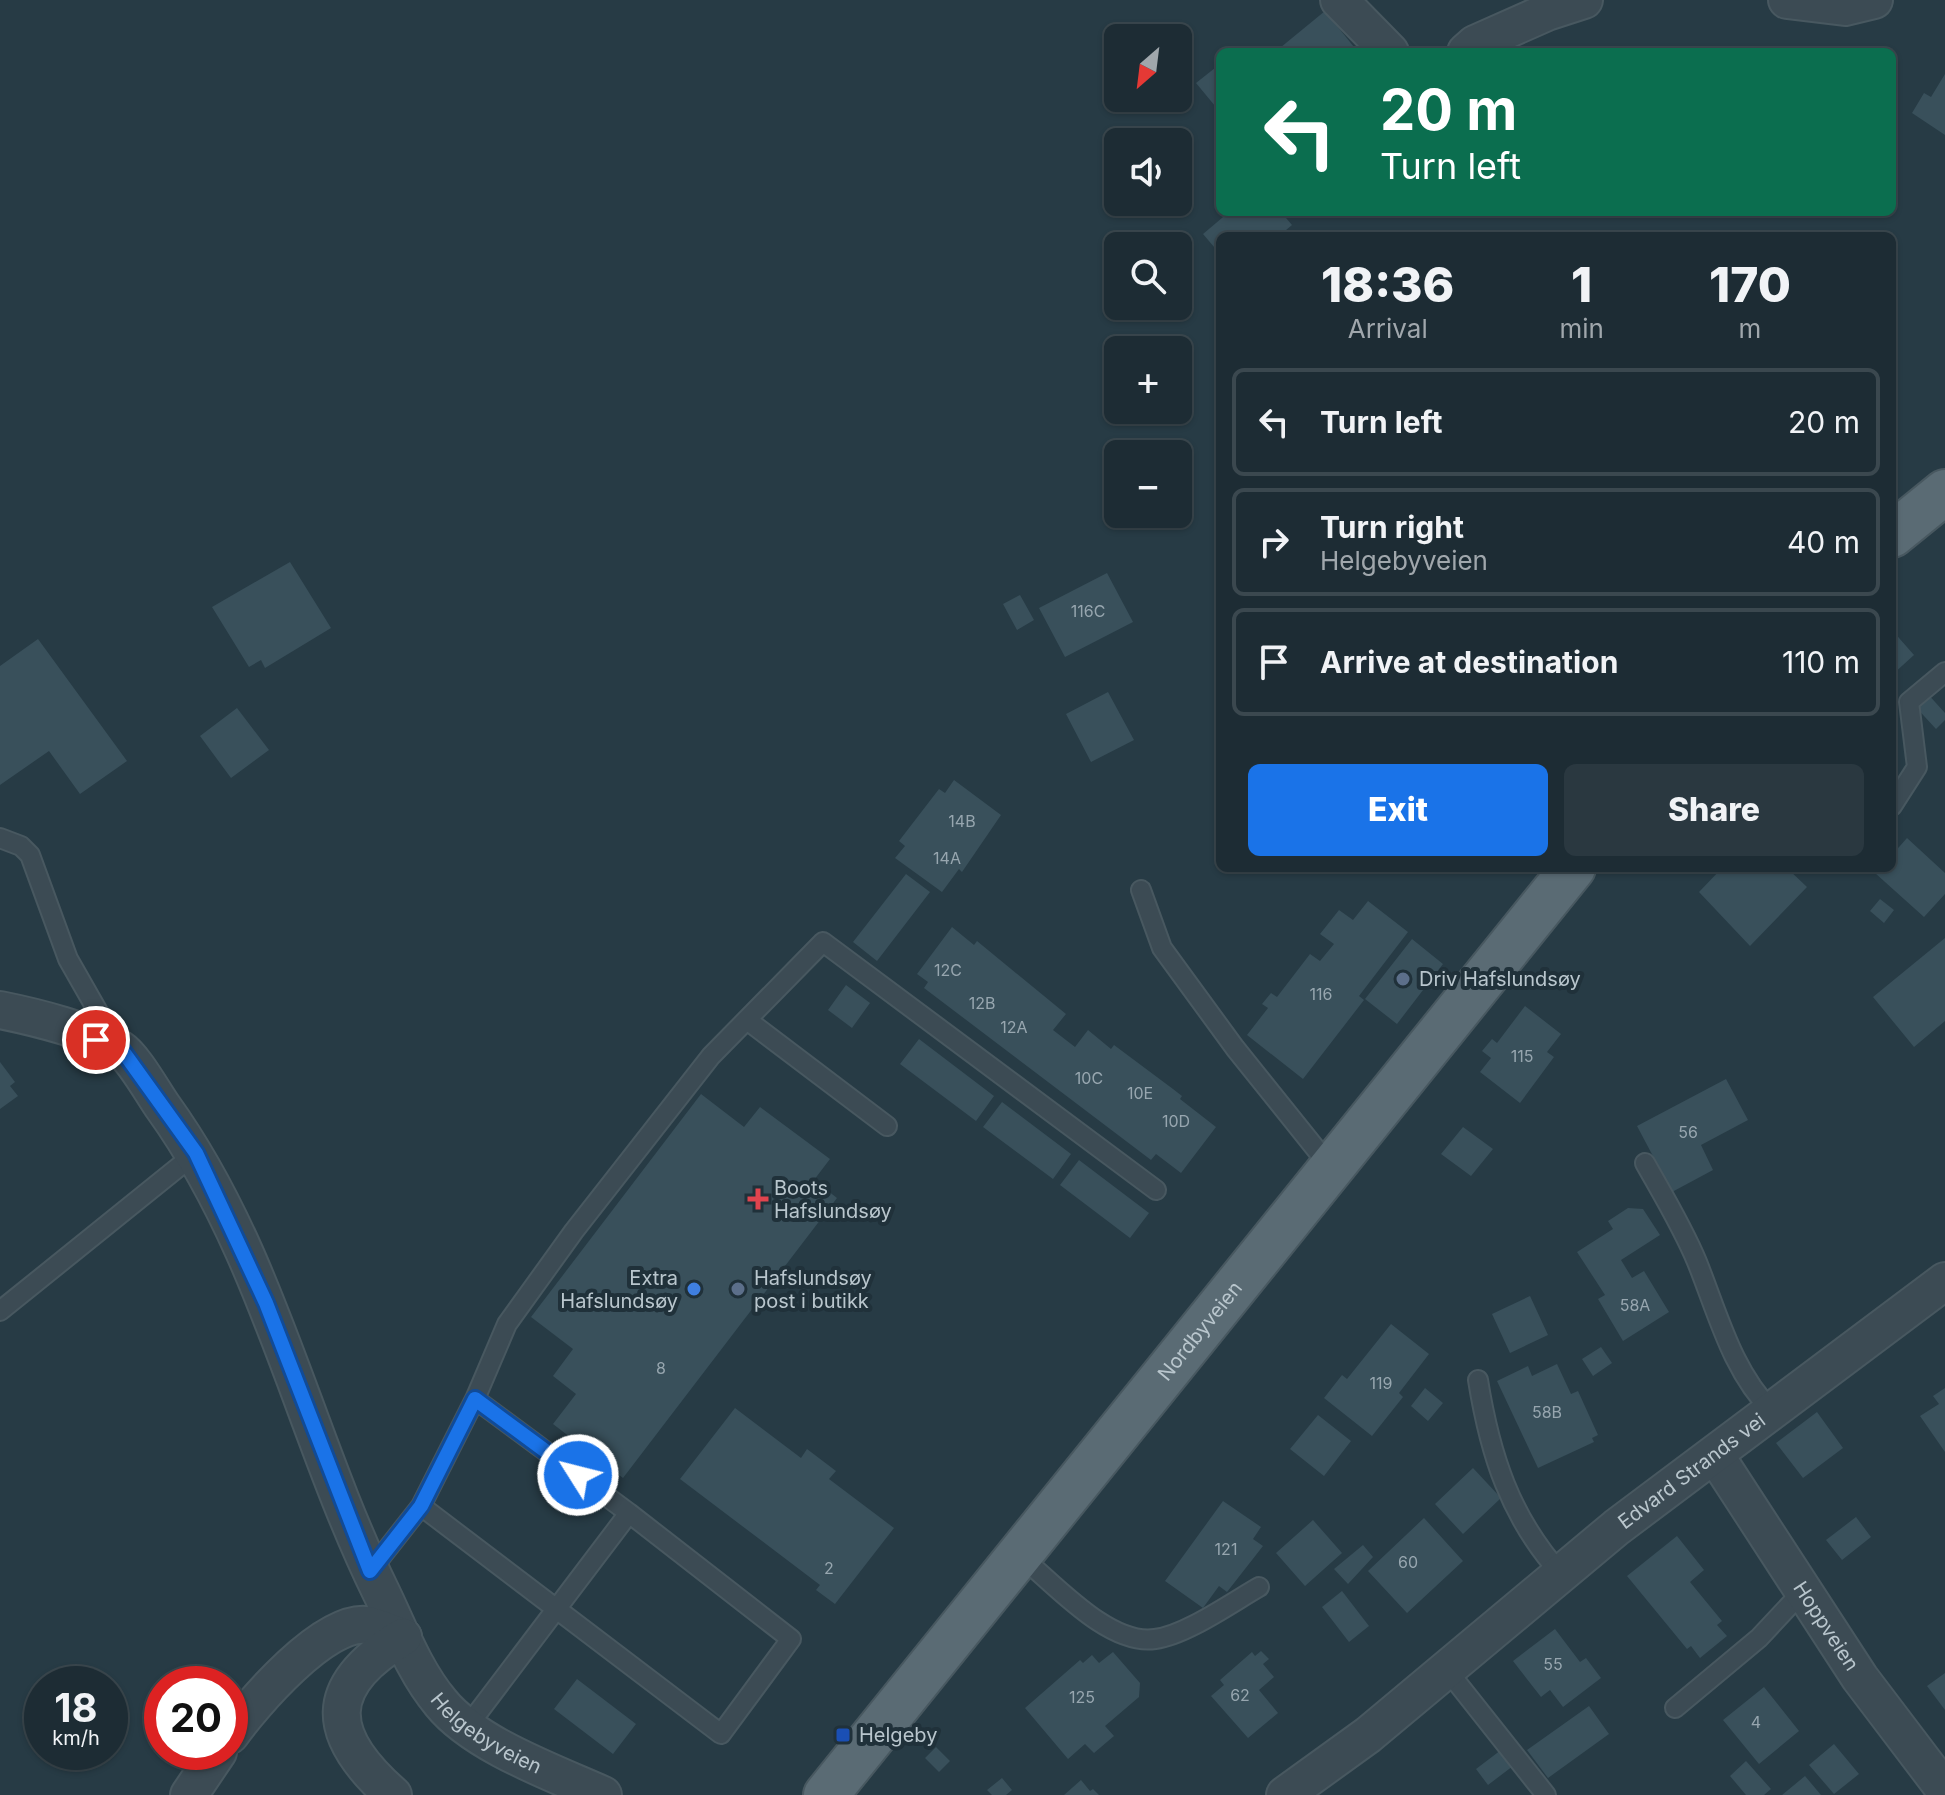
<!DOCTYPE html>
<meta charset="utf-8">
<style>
:root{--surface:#1d2c34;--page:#2a3840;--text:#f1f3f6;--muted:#a0a7ac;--line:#3b484f;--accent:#1a73e8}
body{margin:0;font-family:Inter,sans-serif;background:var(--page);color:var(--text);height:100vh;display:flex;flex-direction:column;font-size:30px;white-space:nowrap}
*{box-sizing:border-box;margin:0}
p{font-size:26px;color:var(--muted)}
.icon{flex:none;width:44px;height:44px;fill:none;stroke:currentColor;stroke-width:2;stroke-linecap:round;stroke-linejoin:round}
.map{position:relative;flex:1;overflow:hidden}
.details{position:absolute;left:1216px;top:232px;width:680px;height:640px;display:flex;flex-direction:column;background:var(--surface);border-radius:12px;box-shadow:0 2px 6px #0004,0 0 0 2px var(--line)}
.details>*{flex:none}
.top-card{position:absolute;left:1216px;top:48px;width:680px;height:168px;border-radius:12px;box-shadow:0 2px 6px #0004,0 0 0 2px var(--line);background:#0b6e4f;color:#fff;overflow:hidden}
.needle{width:52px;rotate:208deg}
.tools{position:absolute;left:1104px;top:24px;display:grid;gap:16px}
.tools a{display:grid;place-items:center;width:88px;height:88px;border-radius:12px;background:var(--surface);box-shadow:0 2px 6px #0004,0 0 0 2px var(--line);font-size:40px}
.speed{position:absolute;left:24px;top:1666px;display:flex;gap:16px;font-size:40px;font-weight:700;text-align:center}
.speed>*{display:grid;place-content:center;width:104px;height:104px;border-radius:50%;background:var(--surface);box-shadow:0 2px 6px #0004,0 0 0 2px var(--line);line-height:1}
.speed small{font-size:20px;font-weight:400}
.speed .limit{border:12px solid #d22;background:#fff;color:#111}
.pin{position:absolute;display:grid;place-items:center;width:68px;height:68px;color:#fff;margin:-34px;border:4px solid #fff;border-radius:50%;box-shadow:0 2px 8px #0007}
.me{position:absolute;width:88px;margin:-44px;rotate:306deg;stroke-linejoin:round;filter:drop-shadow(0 0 6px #0008)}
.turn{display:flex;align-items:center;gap:28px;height:168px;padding:0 32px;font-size:36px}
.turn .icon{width:104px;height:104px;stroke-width:2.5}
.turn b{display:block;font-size:56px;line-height:68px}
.eta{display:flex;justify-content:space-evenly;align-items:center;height:136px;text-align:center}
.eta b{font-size:48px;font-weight:800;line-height:56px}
.button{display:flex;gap:16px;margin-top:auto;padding:16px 32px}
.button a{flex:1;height:92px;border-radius:12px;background:var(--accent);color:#fff;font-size:32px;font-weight:800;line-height:92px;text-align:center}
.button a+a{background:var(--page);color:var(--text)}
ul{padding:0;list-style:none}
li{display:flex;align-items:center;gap:24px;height:108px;margin:0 16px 12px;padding:0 16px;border:4px solid var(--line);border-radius:12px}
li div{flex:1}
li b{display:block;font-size:30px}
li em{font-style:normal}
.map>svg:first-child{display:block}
.building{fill:#39505b}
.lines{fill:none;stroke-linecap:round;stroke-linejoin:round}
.service-casing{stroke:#485860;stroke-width:22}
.minor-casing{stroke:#485860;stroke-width:40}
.primary-casing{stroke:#485860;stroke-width:48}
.service{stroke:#3c4b54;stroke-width:18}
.minor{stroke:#3c4b54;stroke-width:36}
.primary{stroke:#5a6b74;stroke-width:44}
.route-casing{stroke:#114b97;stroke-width:20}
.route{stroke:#1a73e8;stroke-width:14}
.service-dot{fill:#5c6f8a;stroke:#20313a;stroke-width:3}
.health-dot{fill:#e0444e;stroke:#20313a;stroke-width:3}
.shop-dot{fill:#3f7fe0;stroke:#20313a;stroke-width:3}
.transit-dot{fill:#1a4fb4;stroke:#20313a;stroke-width:3}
.labels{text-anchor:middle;stroke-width:8;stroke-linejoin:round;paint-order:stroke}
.number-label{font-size:16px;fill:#97a6af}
.poi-label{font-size:20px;fill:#b9c6cd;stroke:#20313a;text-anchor:start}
.street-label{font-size:20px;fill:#b9c6cd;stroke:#20313a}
</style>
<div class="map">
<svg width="1945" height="1795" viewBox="0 0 1945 1795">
<rect width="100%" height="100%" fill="#273b45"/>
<path class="building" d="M1325 11 1358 52H1275Z
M1220 64V112L1196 83Z
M1945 74V135L1912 113 1924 93 1931 97Z
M1229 212H1281L1292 225 1279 236H1220V254L1203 234Z
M290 562 331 628 265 668 261 660 249 667 212 607Z
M1107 573 1133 622 1065 657 1039 608Z
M1020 595 1034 620 1017 630 1003 604Z
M1892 630 1914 655 1892 675Z
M38 639 127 761 80 794 49 751 0 785V666Z
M1108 692 1134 740 1091 762 1066 714Z
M1926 692 1945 713V720L1936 729 1913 704Z
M237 708 269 750 231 778 200 736Z
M954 780 1001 815 962 872 959 869 942 892 895 858 905 846 899 841 939 789 945 793Z
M1907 838 1945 873V894L1924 917 1875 873 1880 868H1892V855Z
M1722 868H1787L1807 887 1750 946 1699 892Z
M906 874 930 892 877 961 853 942Z
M1880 899 1894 910 1884 923 1870 911Z
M1368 901 1408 932 1359 996 1364 1000 1303 1079 1247 1035 1268 1008 1262 1004 1271 993 1277 997 1310 954 1320 961 1334 944 1320 934 1339 910 1353 920Z
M952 927 974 945 977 941 1066 1014 1053 1030 1075 1047 1088 1030 1111 1049 1114 1045 1173 1089 1182 1096 1180 1099 1216 1127 1181 1173 1156 1154 1151 1160 924 988 928 982 917 974Z
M1945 938V1021L1914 1047 1873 997Z
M1412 939 1443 964 1397 1024 1365 999Z
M846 985 870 1003 852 1028 828 1010Z
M1525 1006 1561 1034 1547 1052 1554 1057 1520 1103 1480 1072 1491 1058 1482 1051 1492 1039 1497 1043Z
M919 1039 994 1096 976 1121 900 1064Z
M0 1062 15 1082 10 1086 18 1096 0 1109Z
M1726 1079 1748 1120 1701 1145 1713 1170 1672 1192 1637 1126Z
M701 1094 744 1127 760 1107 830 1159 814 1180 837 1198 623 1478 553 1424 576 1394 553 1376 573 1349 531 1317Z
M1002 1102 1071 1154 1053 1179 983 1127Z
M1463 1127 1493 1149 1471 1176 1441 1154Z
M1079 1160 1149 1213 1130 1238 1060 1185Z
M1628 1208 1643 1209 1660 1235 1621 1260 1632 1278 1644 1271 1669 1312 1623 1341 1598 1299 1605 1295 1577 1252 1613 1229 1608 1221Z
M1530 1296 1548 1335 1510 1353 1492 1314Z
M1391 1324 1429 1354 1399 1393 1403 1397 1372 1436 1324 1398 1342 1375 1347 1379Z
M1601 1347 1612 1363 1593 1376 1582 1359Z
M1557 1364 1571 1394 1578 1391 1598 1435 1592 1438 1594 1442 1538 1468 1497 1381 1528 1366 1532 1376Z
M1425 1388 1443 1403 1428 1421 1411 1406Z
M1945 1388V1452L1920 1416 1939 1404 1933 1396Z
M735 1408 801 1458 807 1449 836 1471 829 1479 894 1528 835 1604 816 1590 820 1585 680 1479Z
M1817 1412 1843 1448 1803 1478 1776 1443Z
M1318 1415 1351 1441 1324 1476 1290 1449Z
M1473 1468 1501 1498 1463 1534 1435 1504Z
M1223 1501 1261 1527 1253 1539 1263 1546 1227 1592 1219 1586 1203 1608 1165 1581Z
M1856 1517 1871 1537 1842 1560 1826 1540Z
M1424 1518 1463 1561 1407 1613 1368 1571Z
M1313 1520 1342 1553 1305 1586 1276 1553Z
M1677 1536 1704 1570 1690 1582 1722 1621 1717 1625 1727 1636 1700 1658 1691 1646 1687 1649 1627 1576Z
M1363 1545 1373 1557 1348 1584 1334 1569Z
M1342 1591 1369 1626 1349 1642 1322 1607Z
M1555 1629 1580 1662 1586 1658 1601 1678 1563 1707 1550 1690 1541 1697 1513 1661Z
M1261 1651 1269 1659 1263 1664 1274 1677 1259 1690 1278 1713 1248 1738 1211 1696 1224 1685 1220 1680 1252 1652 1255 1656Z
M1113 1652 1140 1683 1139 1697 1105 1726 1114 1736 1094 1753 1085 1744 1068 1759 1025 1708 1080 1660 1083 1663 1092 1655 1099 1663Z
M1945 1673V1710L1927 1686Z
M577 1679 636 1724 613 1754 554 1709Z
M1764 1687 1799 1731 1759 1764 1723 1720Z
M1589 1706 1609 1734 1548 1778 1527 1750Z
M1834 1744 1859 1774 1834 1794 1809 1765Z
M936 1747 950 1761 939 1772 925 1758Z
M1501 1750 1513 1766 1488 1785 1476 1769Z
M1746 1761 1771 1789 1764 1795H1746L1730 1776Z
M1805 1776 1821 1795H1782Z
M1002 1778 1012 1790 1006 1795H992L987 1790Z
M1081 1780 1090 1791 1093 1789 1099 1795H1064Z"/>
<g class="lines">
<g class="service-casing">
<path id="service" d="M1892 806 1917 767 1909 702 1945 672
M0 838 21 846 30 855 68 959 113 1038
M1141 890 1162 948 1235 1048 1332 1169
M747 1020 887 1126
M1645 1163C1663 1195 1683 1228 1697 1262 1718 1314 1732 1371 1772 1411
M0 1311 196 1153
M1478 1380C1490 1455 1510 1517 1561 1574
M629 1513 791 1639 721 1734 421 1506 475 1399 507 1324 574 1231 711 1056 823 942 1156 1190
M1018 1554C1053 1582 1108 1646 1155 1639 1186 1635 1231 1603 1259 1587
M370 1571 421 1506
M1447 1670 1546 1795
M1675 1708 1759 1638 1802 1592
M467 1727 629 1513 475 1399"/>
</g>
<g class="minor-casing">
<g id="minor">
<path d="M1339 0 1390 52"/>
<path d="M1787 0 1845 7 1874 0"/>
<path d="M1466 52 1475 44 1547 12 1584 0"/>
<path id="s1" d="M0 1010C35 1017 91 1031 120 1049 134 1058 153 1093 163 1107 268 1253 303 1433 381 1592 399 1629 414 1671 441 1703 475 1745 554 1773 603 1795"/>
<path id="s2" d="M1715 1455 1860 1678 1945 1790"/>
<path d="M230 1735C252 1704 325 1619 367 1625 379 1627 392 1634 403 1637"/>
<path d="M189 1795 218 1752"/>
<path d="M393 1795C325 1735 321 1686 403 1637"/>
<path id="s3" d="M1285 1795 1368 1735 1617 1527 1945 1281"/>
</g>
</g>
<g class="primary-casing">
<g id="primary">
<path d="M1892 535 1945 492"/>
<path id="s4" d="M826 1795 1573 868"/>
</g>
</g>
<use href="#service" class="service"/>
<use href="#minor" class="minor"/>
<use href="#primary" class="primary"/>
</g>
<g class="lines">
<g class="route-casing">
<path id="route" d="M96 1040 122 1050 196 1153 266 1303 370 1571 421 1506 475 1399 578 1475"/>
</g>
<use href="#route" class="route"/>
</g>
<g class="service-dot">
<circle cx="1403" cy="979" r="8"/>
<circle cx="738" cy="1289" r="8"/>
</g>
<path class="health-dot" d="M754 1187h8v8h8v8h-8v8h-8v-8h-8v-8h8z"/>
<circle class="shop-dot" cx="694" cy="1289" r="8"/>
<rect class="transit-dot" x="835" y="1727" width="16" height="16" rx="4"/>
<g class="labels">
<g class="number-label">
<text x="1088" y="617">116C</text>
<text x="962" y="827">14B</text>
<text x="947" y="864">14A</text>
<text x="948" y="976">12C</text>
<text x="1321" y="1000">116</text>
<text x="982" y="1009">12B</text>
<text x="1014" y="1033">12A</text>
<text x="1522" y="1062">115</text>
<text x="1089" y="1084">10C</text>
<text x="1140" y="1099">10E</text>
<text x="1176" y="1127">10D</text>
<text x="1688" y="1138">56</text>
<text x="1635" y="1311">58A</text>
<text x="661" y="1374">8</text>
<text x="1381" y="1389">119</text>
<text x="1547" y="1418">58B</text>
<text x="1226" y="1555">121</text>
<text x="1408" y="1568">60</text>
<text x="829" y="1574">2</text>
<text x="1553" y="1670">55</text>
<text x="1240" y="1701">62</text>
<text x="1082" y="1703">125</text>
<text x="1756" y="1728">4</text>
</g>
<g class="poi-label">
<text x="1419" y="986">Driv Hafslundsøy</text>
<text x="774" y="1195">Boots<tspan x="774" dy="23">Hafslundsøy</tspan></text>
<text x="678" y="1285" text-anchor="end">Extra<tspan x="678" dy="23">Hafslundsøy</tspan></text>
<text x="754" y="1285">Hafslundsøy<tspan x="754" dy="23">post i butikk</tspan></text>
<text x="859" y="1742">Helgeby</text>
</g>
<g class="street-label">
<text dy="7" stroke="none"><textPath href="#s4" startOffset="596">Nordbyveien</textPath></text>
<text dy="7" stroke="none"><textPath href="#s3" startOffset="520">Edvard Strands vei</textPath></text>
<text dy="7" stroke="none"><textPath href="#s2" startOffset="204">Hoppveien</textPath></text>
<text dy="7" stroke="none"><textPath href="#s1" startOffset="914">Helgebyveien</textPath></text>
</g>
</g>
</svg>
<div class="tools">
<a><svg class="needle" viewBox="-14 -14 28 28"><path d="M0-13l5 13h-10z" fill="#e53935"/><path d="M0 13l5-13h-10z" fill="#a0a7ac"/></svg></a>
<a><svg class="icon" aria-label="sound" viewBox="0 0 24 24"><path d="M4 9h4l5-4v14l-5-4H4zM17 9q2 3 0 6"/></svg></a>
<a><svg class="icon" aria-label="search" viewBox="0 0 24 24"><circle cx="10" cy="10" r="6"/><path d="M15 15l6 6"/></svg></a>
<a>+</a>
<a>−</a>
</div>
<div class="speed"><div>18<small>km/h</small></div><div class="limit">20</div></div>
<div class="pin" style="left:96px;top:1040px;background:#d93025"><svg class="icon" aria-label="arrive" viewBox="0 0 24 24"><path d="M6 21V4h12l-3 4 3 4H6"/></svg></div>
<svg class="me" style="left:578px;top:1475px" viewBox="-20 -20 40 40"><circle r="17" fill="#1a73e8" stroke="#fff" stroke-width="3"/><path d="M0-11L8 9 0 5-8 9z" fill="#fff"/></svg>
<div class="top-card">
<div class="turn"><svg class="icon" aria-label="left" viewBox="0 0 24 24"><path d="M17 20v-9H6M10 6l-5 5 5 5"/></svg><div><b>20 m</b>Turn left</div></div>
</div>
<section class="details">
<div class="eta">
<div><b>18:36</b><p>Arrival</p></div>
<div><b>1</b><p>min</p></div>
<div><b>170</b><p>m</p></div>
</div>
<ul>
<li><svg class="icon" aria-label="left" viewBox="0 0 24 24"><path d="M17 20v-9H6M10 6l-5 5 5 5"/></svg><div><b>Turn left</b></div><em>20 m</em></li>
<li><svg class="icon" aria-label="right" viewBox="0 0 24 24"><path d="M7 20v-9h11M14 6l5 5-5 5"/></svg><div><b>Turn right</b><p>Helgebyveien</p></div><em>40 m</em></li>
<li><svg class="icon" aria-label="arrive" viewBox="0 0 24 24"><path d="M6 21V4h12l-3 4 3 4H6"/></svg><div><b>Arrive at destination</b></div><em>110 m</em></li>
</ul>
<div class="button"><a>Exit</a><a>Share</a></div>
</section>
</div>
